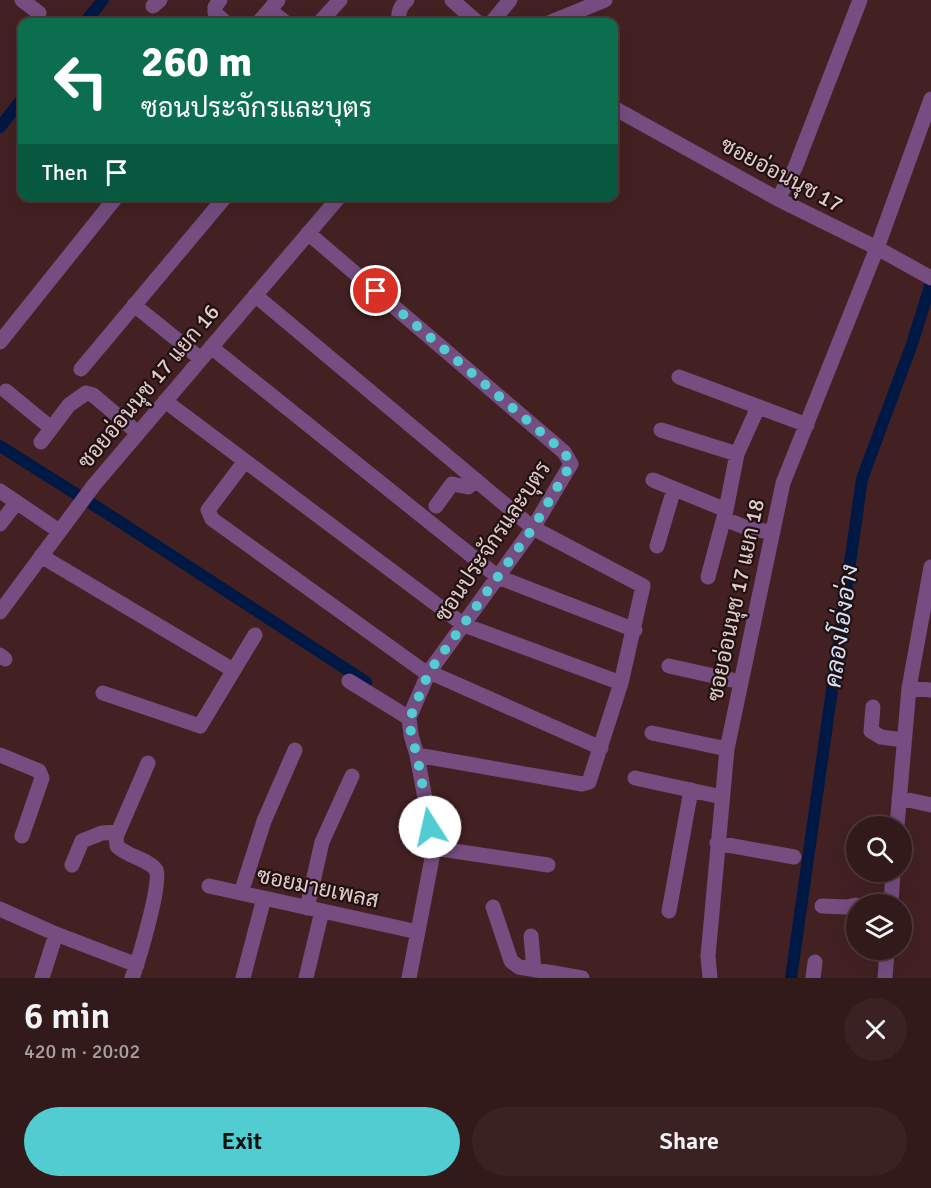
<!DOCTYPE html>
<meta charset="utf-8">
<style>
:root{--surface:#32191a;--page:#3a2223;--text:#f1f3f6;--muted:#a8a0a2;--line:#4d3839;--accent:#51ccd1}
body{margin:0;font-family:Signika,Sarabun,sans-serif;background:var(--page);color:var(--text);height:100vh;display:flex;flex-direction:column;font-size:22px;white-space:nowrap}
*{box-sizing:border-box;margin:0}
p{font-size:20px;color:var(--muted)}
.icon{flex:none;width:33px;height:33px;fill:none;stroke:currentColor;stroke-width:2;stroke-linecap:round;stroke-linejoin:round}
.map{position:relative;height:978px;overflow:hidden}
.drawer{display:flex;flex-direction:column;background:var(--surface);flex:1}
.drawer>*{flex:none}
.hud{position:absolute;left:18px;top:18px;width:600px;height:183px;border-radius:12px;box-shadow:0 6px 24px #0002,0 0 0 2px var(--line);background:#0b6e4f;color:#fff;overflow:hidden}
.fabs{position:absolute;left:846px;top:816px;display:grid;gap:12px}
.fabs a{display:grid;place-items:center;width:66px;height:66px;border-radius:50%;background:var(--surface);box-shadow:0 6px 24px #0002,0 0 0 2px var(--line);font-size:30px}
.pin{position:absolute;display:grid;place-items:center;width:51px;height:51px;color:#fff;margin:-26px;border:3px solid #fff;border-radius:50%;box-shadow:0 2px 6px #0007}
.me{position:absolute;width:66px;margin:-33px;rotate:350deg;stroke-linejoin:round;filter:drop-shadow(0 0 4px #0008)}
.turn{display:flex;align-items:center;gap:21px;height:126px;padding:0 24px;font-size:27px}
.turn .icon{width:78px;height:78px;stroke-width:2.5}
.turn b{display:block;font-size:42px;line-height:51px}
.then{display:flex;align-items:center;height:57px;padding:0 24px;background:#0003;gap:12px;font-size:22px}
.round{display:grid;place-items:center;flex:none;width:63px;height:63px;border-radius:32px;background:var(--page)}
.headline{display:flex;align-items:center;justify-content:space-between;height:102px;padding:0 24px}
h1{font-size:36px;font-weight:600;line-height:45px}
.action{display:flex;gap:12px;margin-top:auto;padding:12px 24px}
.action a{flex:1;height:69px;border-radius:36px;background:var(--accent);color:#111;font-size:24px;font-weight:600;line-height:69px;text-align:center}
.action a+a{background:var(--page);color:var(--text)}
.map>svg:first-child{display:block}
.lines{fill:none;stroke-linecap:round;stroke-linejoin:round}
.canal{stroke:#001844;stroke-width:12}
.minor{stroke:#754d80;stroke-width:15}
.route{stroke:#51ccd1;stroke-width:10;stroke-dasharray:0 18}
.labels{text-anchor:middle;stroke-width:4.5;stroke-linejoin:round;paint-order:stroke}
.street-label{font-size:22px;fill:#e2cbcb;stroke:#201010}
.water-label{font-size:24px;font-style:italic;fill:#d2e1f8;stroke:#201010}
</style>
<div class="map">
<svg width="931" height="978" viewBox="0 0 931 978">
<rect width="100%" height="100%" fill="#432122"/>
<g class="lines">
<path class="canal" d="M85 22 103 0
M0 127 22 99
M0 446 111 516 366 682
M791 978 862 479 912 344 931 283"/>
<path class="minor" d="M22 0 39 13
M220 0 215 7V13L225 22
M452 0 477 22
M153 6 160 0
M270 10 285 22
M259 22 278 0
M320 22 340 0
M400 22C397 13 400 7 407 0
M492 22 510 0
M551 22 605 0
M614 108 778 199 877 248 931 278
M778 199 795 168 860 0
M308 233 564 452 571 464 533 528 429 672 409 718 411 735 417 755 434 848 409 978
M255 295 533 528 643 586 621 683 589 782 582 784 417 755
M134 305 201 359
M0 342 117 196
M211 347 498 577 635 630
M81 369 226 196
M679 377 807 425
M6 391 51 428
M165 401 464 625 621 683
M661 430 737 454
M41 442 69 405 86 393 93 395 138 433
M245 461 208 510 212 519 429 675
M653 480 726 510
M0 491 59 531
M436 506 452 484 468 487 476 480
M724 519 750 529 773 532
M0 524 16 503
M657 546 674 489
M41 556 233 670
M708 577 726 510 737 454 758 407
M0 612 94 485 340 196
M0 655 5 659
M669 666 741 682
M429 672 601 748
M349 681 409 718
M909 688 931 690
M103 693 200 726 255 635
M873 707 871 731 881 737 903 740
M652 733 727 749
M0 755 39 771 42 778 22 836
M635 778 722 797
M899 798 931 805
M897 826 909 688 931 567
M717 843 794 857
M434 848 548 865
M72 865 82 841 102 833 118 832
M209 886 418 932
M241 893 264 821 295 750
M891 904 893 872
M822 906 848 907 856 905
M493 907 511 961 519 967 582 978
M307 908 322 842 352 776
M0 909 56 934 137 965
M669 911 691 790
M531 936 534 970
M42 978 56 934
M132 978C138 962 162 883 156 870 150 860 126 856 117 846L116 837 148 763
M243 978 264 898
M306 978 322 911
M710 978 708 956 727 749 783 483 877 248 931 99
M813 978 815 962
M885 978 887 950"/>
</g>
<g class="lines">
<path class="route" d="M376 291 564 452 571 464 533 528 429 672 410 718 411 735 417 755 430 827"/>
</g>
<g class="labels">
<g class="street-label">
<text transform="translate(782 174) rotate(28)" y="8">ซอยอ่อนนุช 17</text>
<text transform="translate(148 386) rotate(-50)" y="8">ซอยอ่อนนุช 17 แยก 16</text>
<text transform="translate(492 541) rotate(-56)" y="8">ซอนประจักรและบุตร</text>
<text transform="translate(735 600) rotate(-78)" y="8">ซอยอ่อนนุช 17 แยก 18</text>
<text transform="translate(318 887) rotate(12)" y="8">ซอยมายเพลส</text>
</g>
<g class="water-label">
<text transform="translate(841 626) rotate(-82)" y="8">คลองโอ่งอ่าง</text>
</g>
</g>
</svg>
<div class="fabs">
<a><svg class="icon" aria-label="search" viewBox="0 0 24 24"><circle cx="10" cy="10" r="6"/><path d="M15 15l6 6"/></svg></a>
<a><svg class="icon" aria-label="layers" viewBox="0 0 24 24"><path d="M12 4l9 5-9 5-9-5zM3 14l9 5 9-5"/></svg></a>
</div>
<div class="pin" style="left:376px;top:291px;background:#d93025"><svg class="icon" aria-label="arrive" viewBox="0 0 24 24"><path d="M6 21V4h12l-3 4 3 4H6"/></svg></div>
<svg class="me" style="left:430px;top:827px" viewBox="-20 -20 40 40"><circle r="19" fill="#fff"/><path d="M0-13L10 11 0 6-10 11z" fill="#51ccd1"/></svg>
<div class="hud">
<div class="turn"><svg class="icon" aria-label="left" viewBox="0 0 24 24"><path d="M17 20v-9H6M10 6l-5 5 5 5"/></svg><div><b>260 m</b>ซอนประจักรและบุตร</div></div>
<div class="then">Then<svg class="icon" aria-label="arrive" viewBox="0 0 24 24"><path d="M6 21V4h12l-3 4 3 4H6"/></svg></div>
</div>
</div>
<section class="drawer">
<div class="headline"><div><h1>6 min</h1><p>420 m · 20:02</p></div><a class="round"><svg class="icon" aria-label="close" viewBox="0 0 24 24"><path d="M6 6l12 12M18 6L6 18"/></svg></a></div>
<div class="action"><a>Exit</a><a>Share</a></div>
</section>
